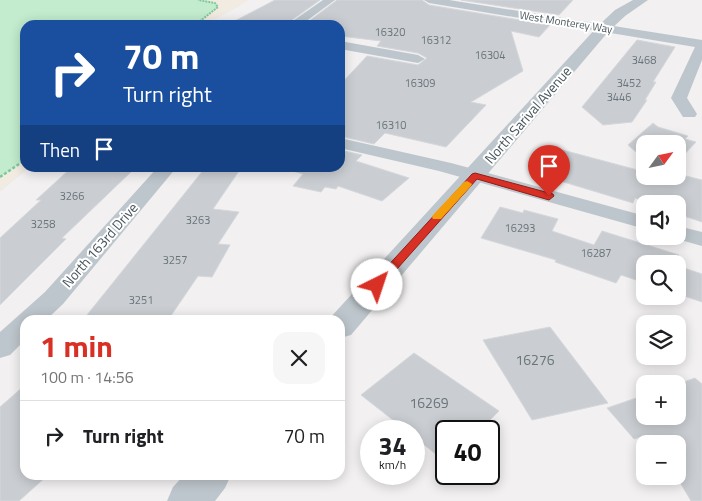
<!DOCTYPE html>
<meta charset="utf-8">
<style>
:root{--surface:#fff;--page:#f6f6f6;--text:#202124;--muted:#757577;--line:#e0e0e0;--accent:#d93025}
body{margin:0;font-family:"Titillium Web",sans-serif;background:var(--page);color:var(--text);height:100vh;display:flex;flex-direction:column;font-size:19px;white-space:nowrap}
*{box-sizing:border-box;margin:0}
p{font-size:16px;color:var(--muted)}
.icon{flex:none;width:28px;height:28px;fill:none;stroke:currentColor;stroke-width:2;stroke-linecap:round;stroke-linejoin:round}
.map{position:relative;flex:1;overflow:hidden}
.details{position:absolute;left:20px;top:315px;width:325px;height:165px;display:flex;flex-direction:column;background:var(--surface);border-radius:15px;box-shadow:0 2px 12px #0003}
.details>*{flex:none}
.hud{position:absolute;left:20px;top:20px;width:325px;height:152px;border-radius:15px;box-shadow:0 2px 12px #0003;background:#1a4fa0;color:#fff;overflow:hidden}
.needle{width:32px;rotate:57deg}
.fabs{position:absolute;left:636px;top:135px;display:grid;gap:10px}
.fabs a{display:grid;place-items:center;width:50px;height:50px;border-radius:10px;background:var(--surface);box-shadow:0 2px 12px #0003;font-size:25px}
.speed{position:absolute;left:360px;top:420px;display:flex;gap:10px;font-size:25px;font-weight:700;text-align:center}
.speed>*{display:grid;place-content:center;width:65px;height:65px;border-radius:50%;background:var(--surface);box-shadow:0 2px 12px #0003;line-height:1}
.speed small{font-size:12px;font-weight:400}
.speed .limit{border:2px solid #111;border-radius:8px;background:#fff;color:#111}
.pin{position:absolute;display:grid;place-items:center;width:42px;height:42px;color:#fff;margin:-51px -21px;border-radius:50% 50% 50% 0;rotate:-45deg;box-shadow:0 0 5px #0007}
.pin .icon{rotate:45deg}
.me{position:absolute;width:55px;margin:-28px;rotate:41deg;stroke-linejoin:round;filter:drop-shadow(0 0 4px #0008)}
.turn{display:flex;align-items:center;gap:18px;height:105px;padding:0 20px;font-size:22px}
.turn .icon{width:65px;height:65px;stroke-width:2.5}
.turn b{display:block;font-size:35px;line-height:42px}
.then{display:flex;align-items:center;height:48px;padding:0 20px;background:#0003;gap:10px;font-size:19px}
.round{display:grid;place-items:center;flex:none;width:52px;height:52px;border-radius:15px;background:var(--page)}
.headline{display:flex;align-items:center;justify-content:space-between;height:85px;padding:0 20px}
h1{font-size:30px;font-weight:700;line-height:38px;color:var(--accent)}
ul{padding:0;list-style:none}
li{display:flex;align-items:center;gap:15px;height:70px;padding:0 20px;border-top:1px solid var(--line)}
li div{flex:1}
li b{display:block;font-size:19px}
li em{font-style:normal}
.map>svg:first-child{display:block}
.green{fill:#c2eccd}
.sand{fill:#f2ebe2}
.building{fill:#caced2;stroke:#d4d7db}
.lines{fill:none;stroke-linecap:round;stroke-linejoin:round}
.path-far1{stroke:#7dc899;stroke-width:2;stroke-dasharray:2 1;stroke-linecap:butt}
.path{stroke:#7dc899;stroke-width:2.5;stroke-dasharray:3 2;stroke-linecap:butt}
.minor{fill:#bdc6cc;fill-rule:evenodd}
.tertiary{fill:#bdc6cc;fill-rule:evenodd}
.route{fill:#d93025;stroke:#8d1f18}
.slow{fill:#f59e0b}
.labels{text-anchor:middle;stroke-width:4;stroke-linejoin:round;paint-order:stroke}
.far-street-label{font-size:11px;fill:#49565c;stroke:#fff}
.number-label{font-size:11px;fill:#69747a}
.street-label{font-size:14px;fill:#49565c;stroke:#fff}
.near-number-label{font-size:14px;fill:#69747a}
</style>
<div class="map">
<svg width="702" height="501" viewBox="0 0 702 501">
<rect width="100%" height="100%" fill="#f2f0f0"/>
<path class="green" d="M0 0H225L239 6 213 19 205 25H25V168H28L0 191Z"/>
<path class="sand" d="M198 0H249C235 8 209 25 195 25L218 7 215 3Z
M25 160V168H28L0 191V177Z"/>
<path class="building" d="M275 0H320L285 25H227Z
M337 0H422L429 5 550 25 539 37 511 31 523 71 471 102 486 105 446 147 385 133 374 144 340 136V85L367 56 418 65 427 58 418 53 377 46 381 41 340 36V25H304Z
M461 0H573L559 15Z
M637 40 675 47 653 82H656L645 100H647L632 122 603 125 582 107Z
M653 123 658 127 688 136 685 139 696 142 678 161V144H645V160L628 145Z
M555 148 645 172V176L667 178 665 176H678V174L702 180V222L678 214V204H655L635 198 633 203 534 173Z
M340 150 362 155 356 161 409 178 382 201 338 186 336 189 325 187 321 192 293 186 303 174 293 171V168H340Z
M71 168 133 170 62 238 66 239 0 305V238L41 200H36Z
M205 168H241L213 209 239 212 218 244 230 245 212 277 198 276 168 320H83Z
M500 207 523 213 524 210 558 219 552 231 594 245 602 231 679 255 676 264H645V283L621 275 616 283 555 262 556 260 481 238Z
M678 266 702 274V302L678 294Z
M550 327 608 403 532 420 483 340Z
M414 353 499 411 479 431H446V462L414 437V431H407L361 395Z
M695 378 702 384V501H691L678 479V444H655L647 435 634 439 607 408 645 395V416H678V384Z
M25 385V475H48L19 501H0V407Z"/>
<g class="lines">
<path class="path-far1" d="M195 25 218 7 215 3 198 0"/>
<path class="path" d="M0 177 25 160"/>
<path class="minor" d="M323 0H335L301 25H287Z
M424 0H449L702 40V60L687 98 697 114 695 117H683L671 98 695 47 429 3Z
M340 41 418 55 425 59 418 63 340 49Z
M340 138 451 163 645 216V229L439 171 340 148Z
M157 168H176L63 304 46 320H25V340L10 355 0 358V332L45 292Z
M678 226 702 232V246L670 237 678 236Z"/>
<path class="tertiary" d="M633 0H648L625 16 608 32 351 335 340 338V320L329 319 598 26 615 10Z
M184 475H231L225 488 215 501H167L173 487Z"/>
</g>
<path class="route" d="M475 173 553 194 554 196 549 200 477 179 381 287H373L371 285 373 282 472 174Z"/>
<path class="slow" d="M467 181 472 184 471 186 441 219H433L432 217 433 215 464 182Z"/>
<g class="labels">
<g class="far-street-label">
<text transform="translate(566 22) rotate(9)" y="4">West Monterey Way</text>
</g>
<g class="number-label">
<text x="390" y="36">16320</text>
<text x="436" y="44">16312</text>
<text x="490" y="59">16304</text>
<text x="644" y="64">3468</text>
<text x="420" y="87">16309</text>
<text x="629" y="87">3452</text>
<text x="619" y="101">3446</text>
<text x="391" y="129">16310</text>
<text x="72" y="200">3266</text>
<text x="198" y="224">3263</text>
<text x="43" y="228">3258</text>
<text x="520" y="232">16293</text>
<text x="596" y="257">16287</text>
<text x="175" y="264">3257</text>
<text x="141" y="304">3251</text>
</g>
<g class="street-label">
<text transform="translate(528 115) rotate(-49)" y="5">North Sarival Avenue</text>
<text transform="translate(100 245) rotate(-49)" y="5">North 163rd Drive</text>
</g>
<g class="near-number-label">
<text x="535" y="365">16276</text>
<text x="429" y="408">16269</text>
</g>
</g>
</svg>
<div class="fabs">
<a><svg class="needle" viewBox="-14 -14 28 28"><path d="M0-13l5 13h-10z" fill="#e53935"/><path d="M0 13l5-13h-10z" fill="#757577"/></svg></a>
<a><svg class="icon" aria-label="sound" viewBox="0 0 24 24"><path d="M4 9h4l5-4v14l-5-4H4zM17 9q2 3 0 6"/></svg></a>
<a><svg class="icon" aria-label="search" viewBox="0 0 24 24"><circle cx="10" cy="10" r="6"/><path d="M15 15l6 6"/></svg></a>
<a><svg class="icon" aria-label="layers" viewBox="0 0 24 24"><path d="M12 4l9 5-9 5-9-5zM3 14l9 5 9-5"/></svg></a>
<a>+</a>
<a>−</a>
</div>
<div class="speed"><div>34<small>km/h</small></div><div class="limit">40</div></div>
<div class="pin" style="left:549px;top:196px;background:#d93025"><svg class="icon" aria-label="arrive" viewBox="0 0 24 24"><path d="M6 21V4h12l-3 4 3 4H6"/></svg></div>
<svg class="me" style="left:377px;top:285px" viewBox="-20 -20 40 40"><circle r="19" fill="#fff"/><path d="M0-13L10 11 0 6-10 11z" fill="#d93025"/></svg>
<div class="hud">
<div class="turn"><svg class="icon" aria-label="right" viewBox="0 0 24 24"><path d="M7 20v-9h11M14 6l5 5-5 5"/></svg><div><b>70 m</b>Turn right</div></div>
<div class="then">Then<svg class="icon" aria-label="arrive" viewBox="0 0 24 24"><path d="M6 21V4h12l-3 4 3 4H6"/></svg></div>
</div>
<section class="details">
<div class="headline"><div><h1>1 min</h1><p>100 m · 14:56</p></div><a class="round"><svg class="icon" aria-label="close" viewBox="0 0 24 24"><path d="M6 6l12 12M18 6L6 18"/></svg></a></div>
<ul>
<li><svg class="icon" aria-label="right" viewBox="0 0 24 24"><path d="M7 20v-9h11M14 6l5 5-5 5"/></svg><div><b>Turn right</b></div><em>70 m</em></li>
</ul>
</section>
</div>
